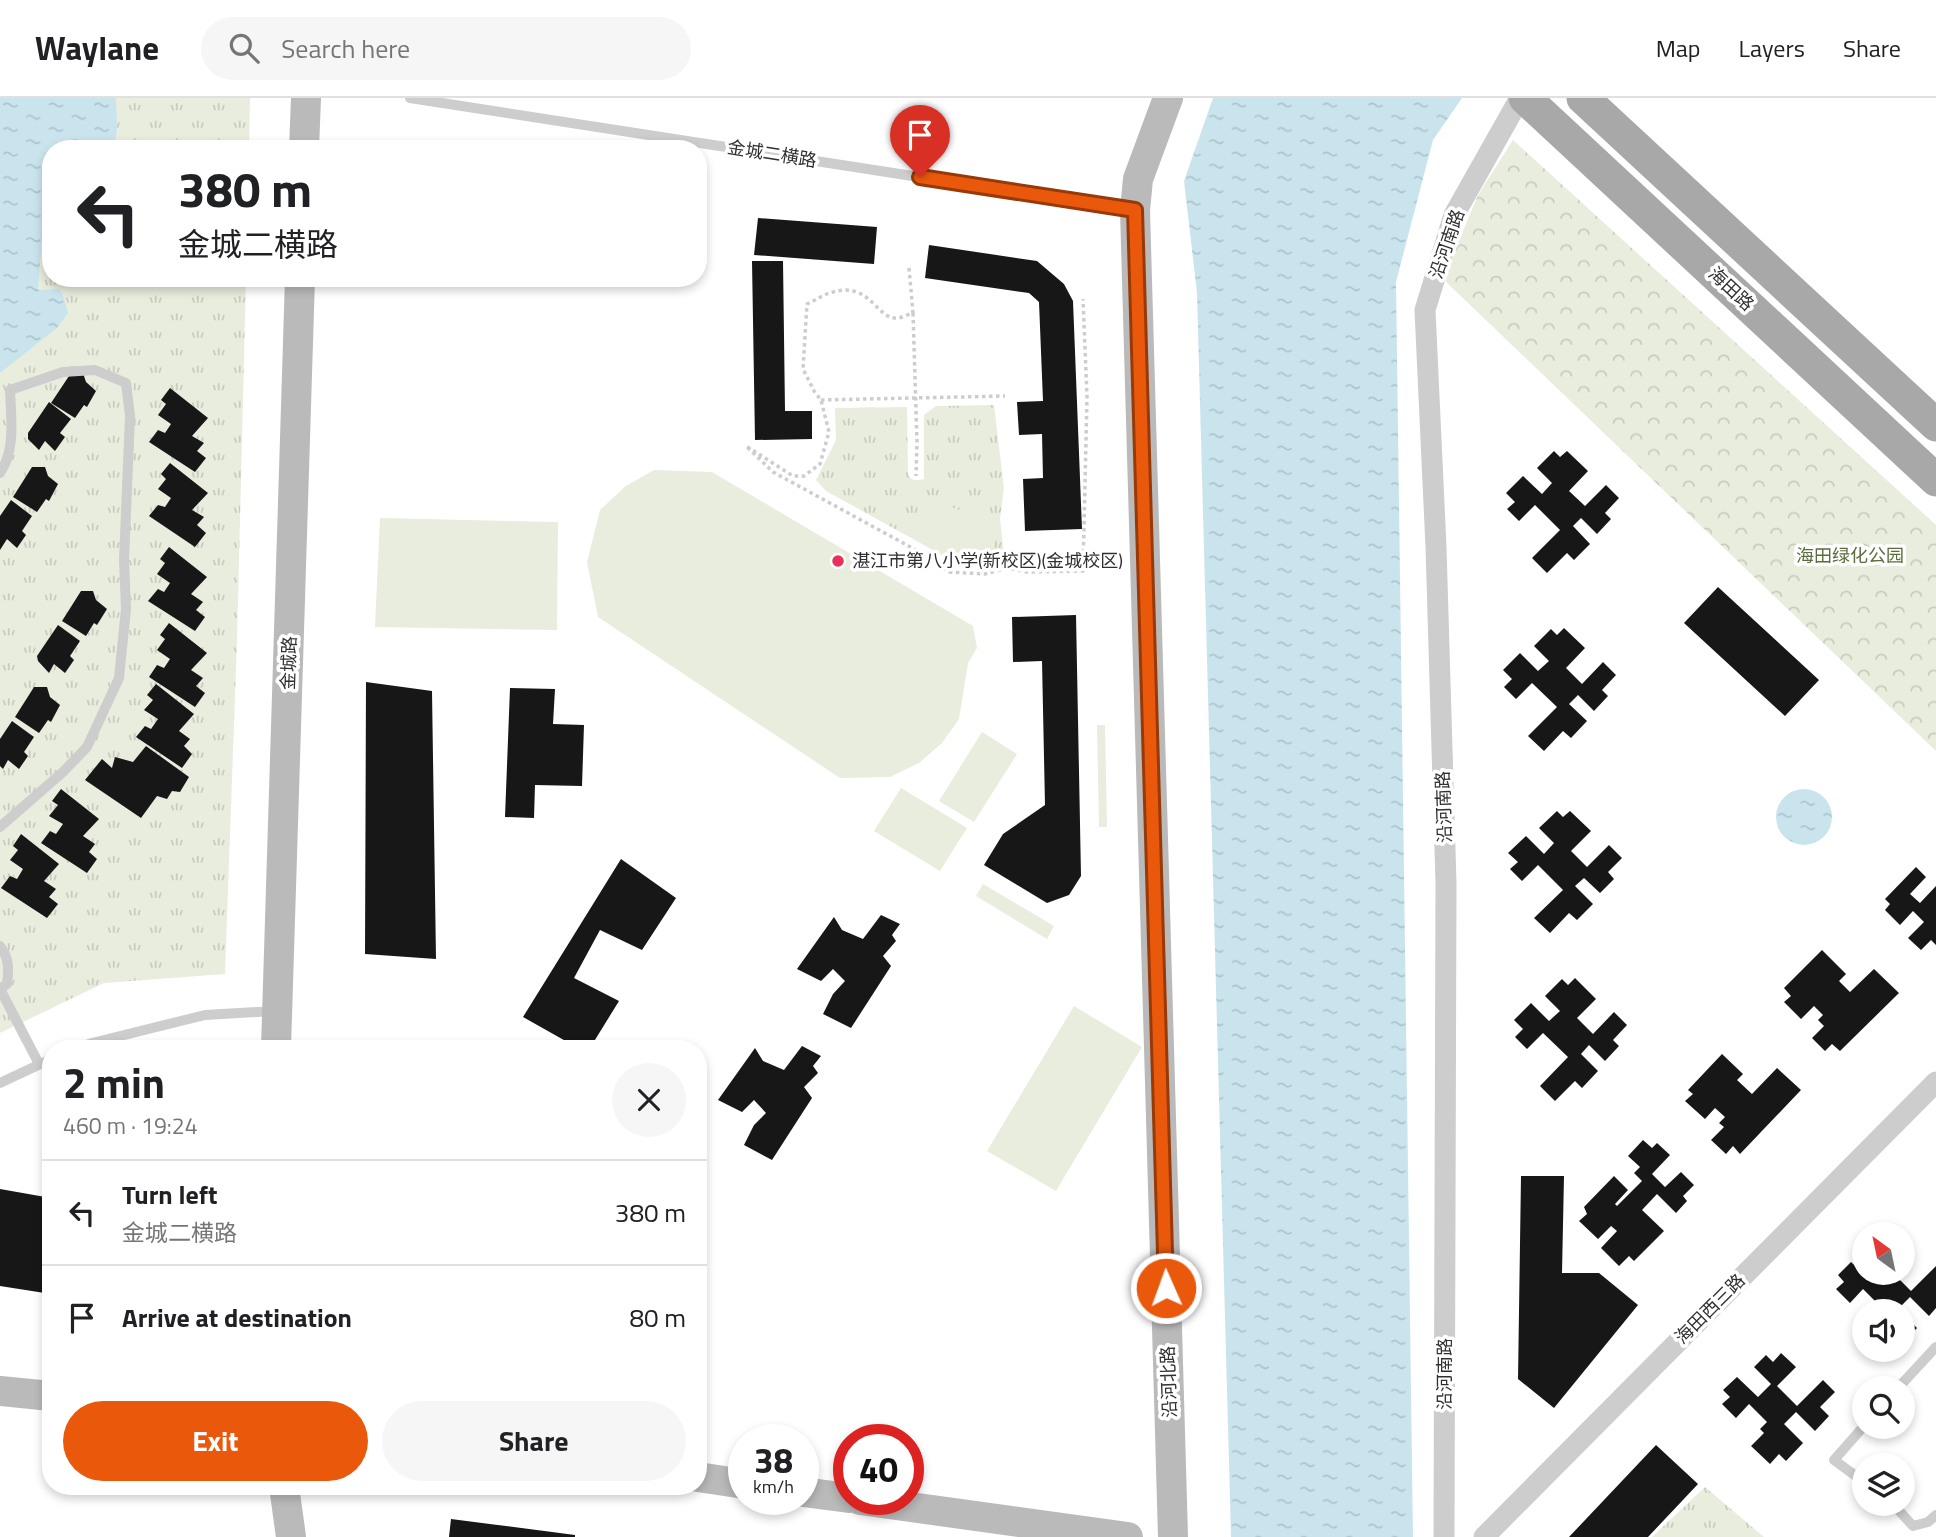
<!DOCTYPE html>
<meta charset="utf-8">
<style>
:root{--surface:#fff;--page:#f6f6f6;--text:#202124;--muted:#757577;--line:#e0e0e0;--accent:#ea580c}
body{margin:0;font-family:"Titillium Web","Noto Sans SC",sans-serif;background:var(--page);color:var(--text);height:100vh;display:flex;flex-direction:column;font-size:26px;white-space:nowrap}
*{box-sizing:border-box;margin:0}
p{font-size:23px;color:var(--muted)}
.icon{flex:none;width:38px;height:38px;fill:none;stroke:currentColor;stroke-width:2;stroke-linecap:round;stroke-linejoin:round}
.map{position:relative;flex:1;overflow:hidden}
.details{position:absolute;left:42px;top:942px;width:665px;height:455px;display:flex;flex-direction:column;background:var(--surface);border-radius:28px;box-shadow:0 4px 10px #0003}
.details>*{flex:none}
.top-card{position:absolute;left:42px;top:42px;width:665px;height:147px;border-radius:28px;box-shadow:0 4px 10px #0003;background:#fff;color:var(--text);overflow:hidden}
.needle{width:46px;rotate:327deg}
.controls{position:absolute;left:1852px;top:1124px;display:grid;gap:14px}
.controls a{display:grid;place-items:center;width:63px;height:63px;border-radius:50%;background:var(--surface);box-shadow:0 4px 10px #0003;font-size:35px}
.speed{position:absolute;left:728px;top:1326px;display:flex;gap:14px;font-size:35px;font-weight:700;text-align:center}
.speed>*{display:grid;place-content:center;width:91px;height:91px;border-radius:50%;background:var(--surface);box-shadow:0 4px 10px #0003;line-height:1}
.speed small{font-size:18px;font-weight:400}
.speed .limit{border:10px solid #d22;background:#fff;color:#111}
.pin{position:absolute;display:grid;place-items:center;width:60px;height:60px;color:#fff;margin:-72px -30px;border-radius:50% 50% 50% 0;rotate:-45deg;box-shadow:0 0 7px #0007}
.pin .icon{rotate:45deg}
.me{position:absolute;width:77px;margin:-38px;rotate:358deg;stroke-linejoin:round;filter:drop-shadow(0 0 5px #0008)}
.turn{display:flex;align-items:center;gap:24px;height:147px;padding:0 21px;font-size:32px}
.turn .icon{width:91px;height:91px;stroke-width:2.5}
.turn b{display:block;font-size:49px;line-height:60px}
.round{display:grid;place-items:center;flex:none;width:74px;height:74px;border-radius:37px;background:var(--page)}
.head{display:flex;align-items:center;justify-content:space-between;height:119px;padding:0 21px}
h1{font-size:42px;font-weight:700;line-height:52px}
.button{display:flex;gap:14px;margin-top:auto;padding:14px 21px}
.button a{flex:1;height:80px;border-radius:42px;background:var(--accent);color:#fff;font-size:28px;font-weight:700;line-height:80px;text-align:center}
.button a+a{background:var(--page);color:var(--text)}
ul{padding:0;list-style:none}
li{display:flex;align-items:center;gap:21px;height:105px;padding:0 21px;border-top:2px solid var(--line)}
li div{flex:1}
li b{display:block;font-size:26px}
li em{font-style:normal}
header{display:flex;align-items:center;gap:42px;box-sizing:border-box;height:98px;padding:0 35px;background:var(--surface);border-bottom:2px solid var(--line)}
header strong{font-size:33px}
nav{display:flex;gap:38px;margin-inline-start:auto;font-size:24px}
.search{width:490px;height:63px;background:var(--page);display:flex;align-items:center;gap:18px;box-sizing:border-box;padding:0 24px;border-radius:38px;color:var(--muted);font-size:26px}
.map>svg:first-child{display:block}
.grass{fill:url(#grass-tufts)}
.park{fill:url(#park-crowns)}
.pitch{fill:#e8edde}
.water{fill:url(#water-ripples)}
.building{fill:#171717}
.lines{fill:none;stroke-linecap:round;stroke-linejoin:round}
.path{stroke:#cdcdcd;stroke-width:3.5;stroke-dasharray:3.5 3.5;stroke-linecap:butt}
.lane{stroke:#cdcdcd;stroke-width:10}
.street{stroke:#cdcdcd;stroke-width:21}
.secondary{stroke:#bababa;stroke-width:30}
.primary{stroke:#a8a8a8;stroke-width:33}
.route-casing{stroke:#983908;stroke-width:18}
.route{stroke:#ea580c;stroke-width:12}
.poi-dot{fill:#e93058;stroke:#fff;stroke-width:2.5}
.labels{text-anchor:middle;stroke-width:7;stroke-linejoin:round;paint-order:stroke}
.street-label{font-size:18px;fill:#303030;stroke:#fff}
.park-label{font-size:18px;fill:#5a6d3c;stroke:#fff}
.poi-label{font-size:18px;fill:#303030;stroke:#fff;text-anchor:start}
</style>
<header>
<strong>Waylane</strong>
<div class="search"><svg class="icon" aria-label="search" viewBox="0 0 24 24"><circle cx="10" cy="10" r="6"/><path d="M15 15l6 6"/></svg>Search here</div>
<nav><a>Map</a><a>Layers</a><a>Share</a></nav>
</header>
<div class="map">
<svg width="1936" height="1439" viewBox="0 0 1936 1439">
<defs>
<pattern id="grass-tufts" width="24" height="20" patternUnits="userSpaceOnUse" patternTransform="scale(1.75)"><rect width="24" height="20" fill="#e8edde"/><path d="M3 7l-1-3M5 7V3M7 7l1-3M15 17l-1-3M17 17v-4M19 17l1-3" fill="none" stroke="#c7ccbf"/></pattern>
<pattern id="park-crowns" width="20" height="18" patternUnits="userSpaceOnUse" patternTransform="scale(1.75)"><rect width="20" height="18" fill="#e8edde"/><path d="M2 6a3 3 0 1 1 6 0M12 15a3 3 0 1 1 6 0" fill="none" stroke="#c7ccbf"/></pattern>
<pattern id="water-ripples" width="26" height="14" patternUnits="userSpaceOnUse" patternTransform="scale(1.75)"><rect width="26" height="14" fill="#cae4ed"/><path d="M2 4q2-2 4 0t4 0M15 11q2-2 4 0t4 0" fill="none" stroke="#aec4cc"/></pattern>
</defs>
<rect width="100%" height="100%" fill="#fff"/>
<path class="grass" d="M0 0H250L249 51H51V180H246L237 542 225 876 104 885 0 935Z
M994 307 1004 390 1000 421 1004 458 1000 466 962 468 826 393 816 382 836 342 835 310 907 309 908 377C912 383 917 383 924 381V317L936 308Z
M1705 1389 1764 1439H1652Z"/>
<path class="park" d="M1513 42 1936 427V653L1443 181 1478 97Z"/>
<path class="pitch" d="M654 372 712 374 973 528 977 550 968 565 959 621 942 645 919 665 890 679 840 680 598 519 587 464 600 412 626 388Z
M929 401 1001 427 988 465 916 438Z
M380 420 558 424 557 532 375 529Z
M1097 627H1105L1107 729H1099Z
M982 634 1017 656 974 724 939 703Z
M901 690 967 730 940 773 874 733Z
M983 786 1054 828 1047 841 976 798Z
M1074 908 1142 949 1056 1093 987 1053Z"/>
<path class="water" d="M0 0H116L117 31 114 51H51V122L43 125 38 192 59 191 64 200 68 215 57 230 0 275Z
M1213 0H1462L1433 42 1396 184 1413 1439H1231L1197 195 1184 83Z
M1776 719a28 28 0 1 1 56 0a28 28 0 1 1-56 0Z"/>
<path class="building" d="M758 120 877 129 874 166 754 157Z
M929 147 1037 163 1064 186 1073 203 1082 431 1025 433 1023 381 1043 380 1042 336 1019 337 1017 304 1043 303 1039 204 1029 195 925 180Z
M752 163H783L785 313H812V341L755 342Z
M71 275H83L86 284 96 293 87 309 84 307 75 320 51 305Z
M170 290 208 320 192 338 204 345 197 353 206 360 195 374 149 344 158 332 165 335 171 326 158 317 166 306 161 302Z
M49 304 71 321 60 335 65 339 55 353 45 343 39 352 28 341V335Z
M1554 353 1560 359 1567 353 1588 373 1569 393 1585 408 1606 387 1619 400 1605 415 1611 421 1597 436 1581 420 1573 428 1590 446 1574 462 1567 455 1547 475 1532 460 1560 432 1535 407 1519 423 1507 411 1515 404 1506 395 1523 378 1542 396 1552 385 1537 370Z
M170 365 208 395 192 412 204 419 197 427 206 435 195 449 149 418 158 407 165 409 171 400 158 391 166 381 161 376Z
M32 369H45L48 378 58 386 49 403 46 401 37 414 13 399Z
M11 402 32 418 22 433 26 437 17 450 7 441 0 452V418Z
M169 449 207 479 191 496 203 504 196 512 205 519 195 533 148 503 158 491 164 494 170 485 157 476 165 465 160 461Z
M1718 489 1819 582 1785 618 1684 525Z
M81 493H93L96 502 107 511 97 527 94 525 86 538 62 523Z
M1076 517 1081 778 1069 797 1047 805 984 767 1003 736 1045 707 1042 563 1013 564 1012 519Z
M169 525 207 555 191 572 203 580 196 588 205 595 195 609 149 579 157 567 164 570 170 561 157 552 165 541 160 537Z
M58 527 80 543 70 558 74 562 65 575 54 566 49 575 38 563 37 558Z
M1564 530 1585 550 1566 570 1582 586 1603 564 1616 577 1602 592 1608 598 1594 613 1578 597 1569 606 1587 623 1571 640 1563 633 1544 653 1528 638 1557 609 1532 585 1516 601 1504 589 1512 581 1503 572 1520 555 1538 573 1549 563 1534 548 1551 531 1557 537Z
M366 584 432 593 436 861 365 856Z
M156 586 194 616 179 633 190 641 184 648 192 656 182 670 136 639 145 628 151 631 158 621 144 612 153 602 147 597Z
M34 589H47L50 599 60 607 51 624 48 622 39 635 15 619Z
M510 590 555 591 553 626 584 627 582 688 535 687 534 720 505 719Z
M12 623 34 639 24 654 28 658 19 671 8 662 3 671 0 668V641Z
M146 648 189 679 180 694 172 693 167 701 157 698 141 720 85 682 102 661 112 670 115 659 133 664Z
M61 691 99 721 83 738 95 746 89 754 97 761 87 775 41 745 50 733 56 736 63 726 49 718 58 707 52 703Z
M1557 713 1563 719 1570 713 1591 733 1571 753 1587 769 1609 747 1622 760 1608 774 1614 781 1600 795 1584 780 1575 788 1593 806 1577 822 1569 815 1550 835 1534 820 1563 792 1538 767 1522 783 1510 771 1518 764 1508 755 1526 738 1544 756 1554 745 1539 730Z
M21 736 59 766 44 783 56 791 49 799 58 806 47 820 1 790 10 778 17 781 23 771 10 762 18 752 13 748Z
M621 761 676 800 642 852 600 832 574 880 619 903 590 950H578L523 919Z
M1916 769 1926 779 1910 796 1920 805 1936 788V847L1931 842 1921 852 1908 840 1924 824 1913 813 1900 827 1885 812 1890 806 1885 801Z
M881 817 900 826 892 837 896 843 883 858 891 868 851 930 823 916 833 896 845 883 833 871 821 883 797 871 834 819 842 832 863 841Z
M1822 852 1846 876 1839 883 1850 894 1874 871 1899 895 1840 953 1832 946 1825 953 1812 940 1824 928 1818 922 1823 917 1814 908 1801 921 1784 904 1791 898 1784 890Z
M1575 880 1596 901 1577 920 1593 936 1614 914 1627 927 1613 942 1619 948 1605 963 1589 947 1581 956 1598 973 1582 990 1575 983 1555 1003 1540 988 1568 959 1543 935 1527 951 1515 939 1523 931 1514 922 1531 905 1549 923 1560 913 1545 898 1562 881 1568 887Z
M802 948 821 958 813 968 818 975 804 989 812 1000 772 1062 744 1047 754 1027 766 1015 754 1002 742 1014 718 1002 755 950 763 963 784 972Z
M1722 956 1743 976 1737 982 1752 996 1777 970 1801 992 1740 1056 1733 1048 1726 1056 1711 1042 1724 1029 1719 1025 1725 1019 1715 1010 1705 1021 1685 1003 1693 996 1688 992Z
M1643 1042 1652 1050 1657 1045 1670 1057 1652 1076 1665 1089 1681 1074 1694 1087 1683 1098 1687 1103 1676 1115 1657 1096 1642 1112 1664 1133 1634 1163 1629 1158 1619 1168 1601 1150 1617 1133 1611 1128 1598 1141 1579 1123 1587 1116 1584 1109 1614 1078 1628 1092 1615 1106 1617 1108 1642 1083 1634 1075 1640 1069 1628 1058Z
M1521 1078H1564L1562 1175H1599L1638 1207 1554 1310 1518 1281Z
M0 1091 51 1100V1196L0 1188Z
M1851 1164 1872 1184 1882 1174H1892L1911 1193 1936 1168V1210L1929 1218 1910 1199 1898 1211 1900 1213H1878L1881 1209 1863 1191 1850 1205 1836 1191 1844 1184 1838 1177Z
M1902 1215 1917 1230 1902 1245Z
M1781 1255 1796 1269 1777 1288 1797 1308 1823 1282 1835 1294 1820 1309 1829 1318 1815 1333 1796 1314 1784 1326 1803 1345 1786 1363 1779 1356 1770 1366 1751 1348 1764 1335 1760 1331 1767 1324 1749 1306 1736 1320 1722 1306 1730 1299 1723 1292 1737 1279 1758 1299 1771 1286 1754 1269 1766 1257 1773 1264Z
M1656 1347 1698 1386 1648 1439H1569Z
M451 1421 575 1437V1439H449Z"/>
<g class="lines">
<path class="path" d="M909 170 913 215C908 216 902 220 897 220 877 222 870 183 833 194 824 196 816 202 807 206L803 271 814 293 821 302 829 334 820 366 804 378H793L746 348 773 374 936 463 949 474 985 476 1008 470 1027 474 1083 473 1087 299 1083 201
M913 215 917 344 916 378
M821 302 1005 298"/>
<path class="lane" d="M410 0 1132 112
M0 375C16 351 11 320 10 292L63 274 95 272 126 285 130 318 124 462 126 511 119 580 87 649 63 674 0 729
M0 848C9 860 9 870 7 886L0 891
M0 891 39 966
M78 950 92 945 205 917 274 913
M0 985 51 961
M1898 1290 1936 1249
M1864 1328 1834 1362 1864 1384
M1892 1405 1913 1428 1928 1424 1936 1417"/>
<path class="street" d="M1444 1439 1446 785 1436 449 1425 212 1454 117 1520 0
M1484 1439 1936 984"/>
<path class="secondary" d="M1168 0 1138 81 1135 112 1173 1439
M304 51 306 0
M276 950 300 180
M0 1293 51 1298
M698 1379 744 1386
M284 1388 291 1439
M803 1394 849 1400
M860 1402 1128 1439"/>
<path class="primary" d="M1525 0 1936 382
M1583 0 1936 327"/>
</g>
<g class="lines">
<g class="route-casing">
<path id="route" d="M920 79 1135 112 1166 1190"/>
</g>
<use href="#route" class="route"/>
</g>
<circle class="poi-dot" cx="838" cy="463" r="7"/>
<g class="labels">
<g class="street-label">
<text transform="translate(772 56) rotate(9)" y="6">金城二横路</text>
<text transform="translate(1447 146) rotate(-71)" y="6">沿河南路</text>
<text transform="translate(1731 191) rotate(43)" y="6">海田路</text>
<text transform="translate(289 565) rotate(-88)" y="6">金城路</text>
<text transform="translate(1444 709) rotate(-92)" y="6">沿河南路</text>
<text transform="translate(1710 1211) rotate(-45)" y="6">海田西三路</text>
<text transform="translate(1445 1276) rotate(-90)" y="6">沿河南路</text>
<text transform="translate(1169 1284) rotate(-92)" y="6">沿河北路</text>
</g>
<g class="park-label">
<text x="1850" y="464">海田绿化公园</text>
</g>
<g class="poi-label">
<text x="852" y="469">湛江市第八小学(新校区)(金城校区)</text>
</g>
</g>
</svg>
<div class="controls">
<a><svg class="needle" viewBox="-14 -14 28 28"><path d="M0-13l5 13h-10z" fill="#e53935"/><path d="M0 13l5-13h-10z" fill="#757577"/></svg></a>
<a><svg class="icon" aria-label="sound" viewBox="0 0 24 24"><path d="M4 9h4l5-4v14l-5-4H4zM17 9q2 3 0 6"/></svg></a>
<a><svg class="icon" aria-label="search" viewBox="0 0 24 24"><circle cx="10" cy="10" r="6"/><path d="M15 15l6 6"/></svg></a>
<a><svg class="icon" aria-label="layers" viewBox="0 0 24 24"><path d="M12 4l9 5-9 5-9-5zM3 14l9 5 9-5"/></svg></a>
</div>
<div class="speed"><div>38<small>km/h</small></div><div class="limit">40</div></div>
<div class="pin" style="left:920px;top:79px;background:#d93025"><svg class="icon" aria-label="arrive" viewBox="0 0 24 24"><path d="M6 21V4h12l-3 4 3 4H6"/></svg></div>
<svg class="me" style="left:1166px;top:1190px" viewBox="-20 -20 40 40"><circle r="17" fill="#ea580c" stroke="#fff" stroke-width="3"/><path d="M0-11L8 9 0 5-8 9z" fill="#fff"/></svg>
<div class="top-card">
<div class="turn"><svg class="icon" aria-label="left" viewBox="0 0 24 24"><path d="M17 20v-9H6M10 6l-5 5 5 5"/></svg><div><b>380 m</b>金城二横路</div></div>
</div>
<section class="details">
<div class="head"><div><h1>2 min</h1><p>460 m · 19:24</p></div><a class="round"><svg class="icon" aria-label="close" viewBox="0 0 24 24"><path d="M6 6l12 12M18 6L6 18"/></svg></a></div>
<ul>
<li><svg class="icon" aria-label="left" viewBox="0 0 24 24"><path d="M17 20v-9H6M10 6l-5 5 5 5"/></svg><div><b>Turn left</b><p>金城二横路</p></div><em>380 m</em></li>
<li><svg class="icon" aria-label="arrive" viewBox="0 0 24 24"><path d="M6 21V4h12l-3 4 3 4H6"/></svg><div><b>Arrive at destination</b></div><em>80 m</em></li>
</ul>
<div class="button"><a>Exit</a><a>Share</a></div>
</section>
</div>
